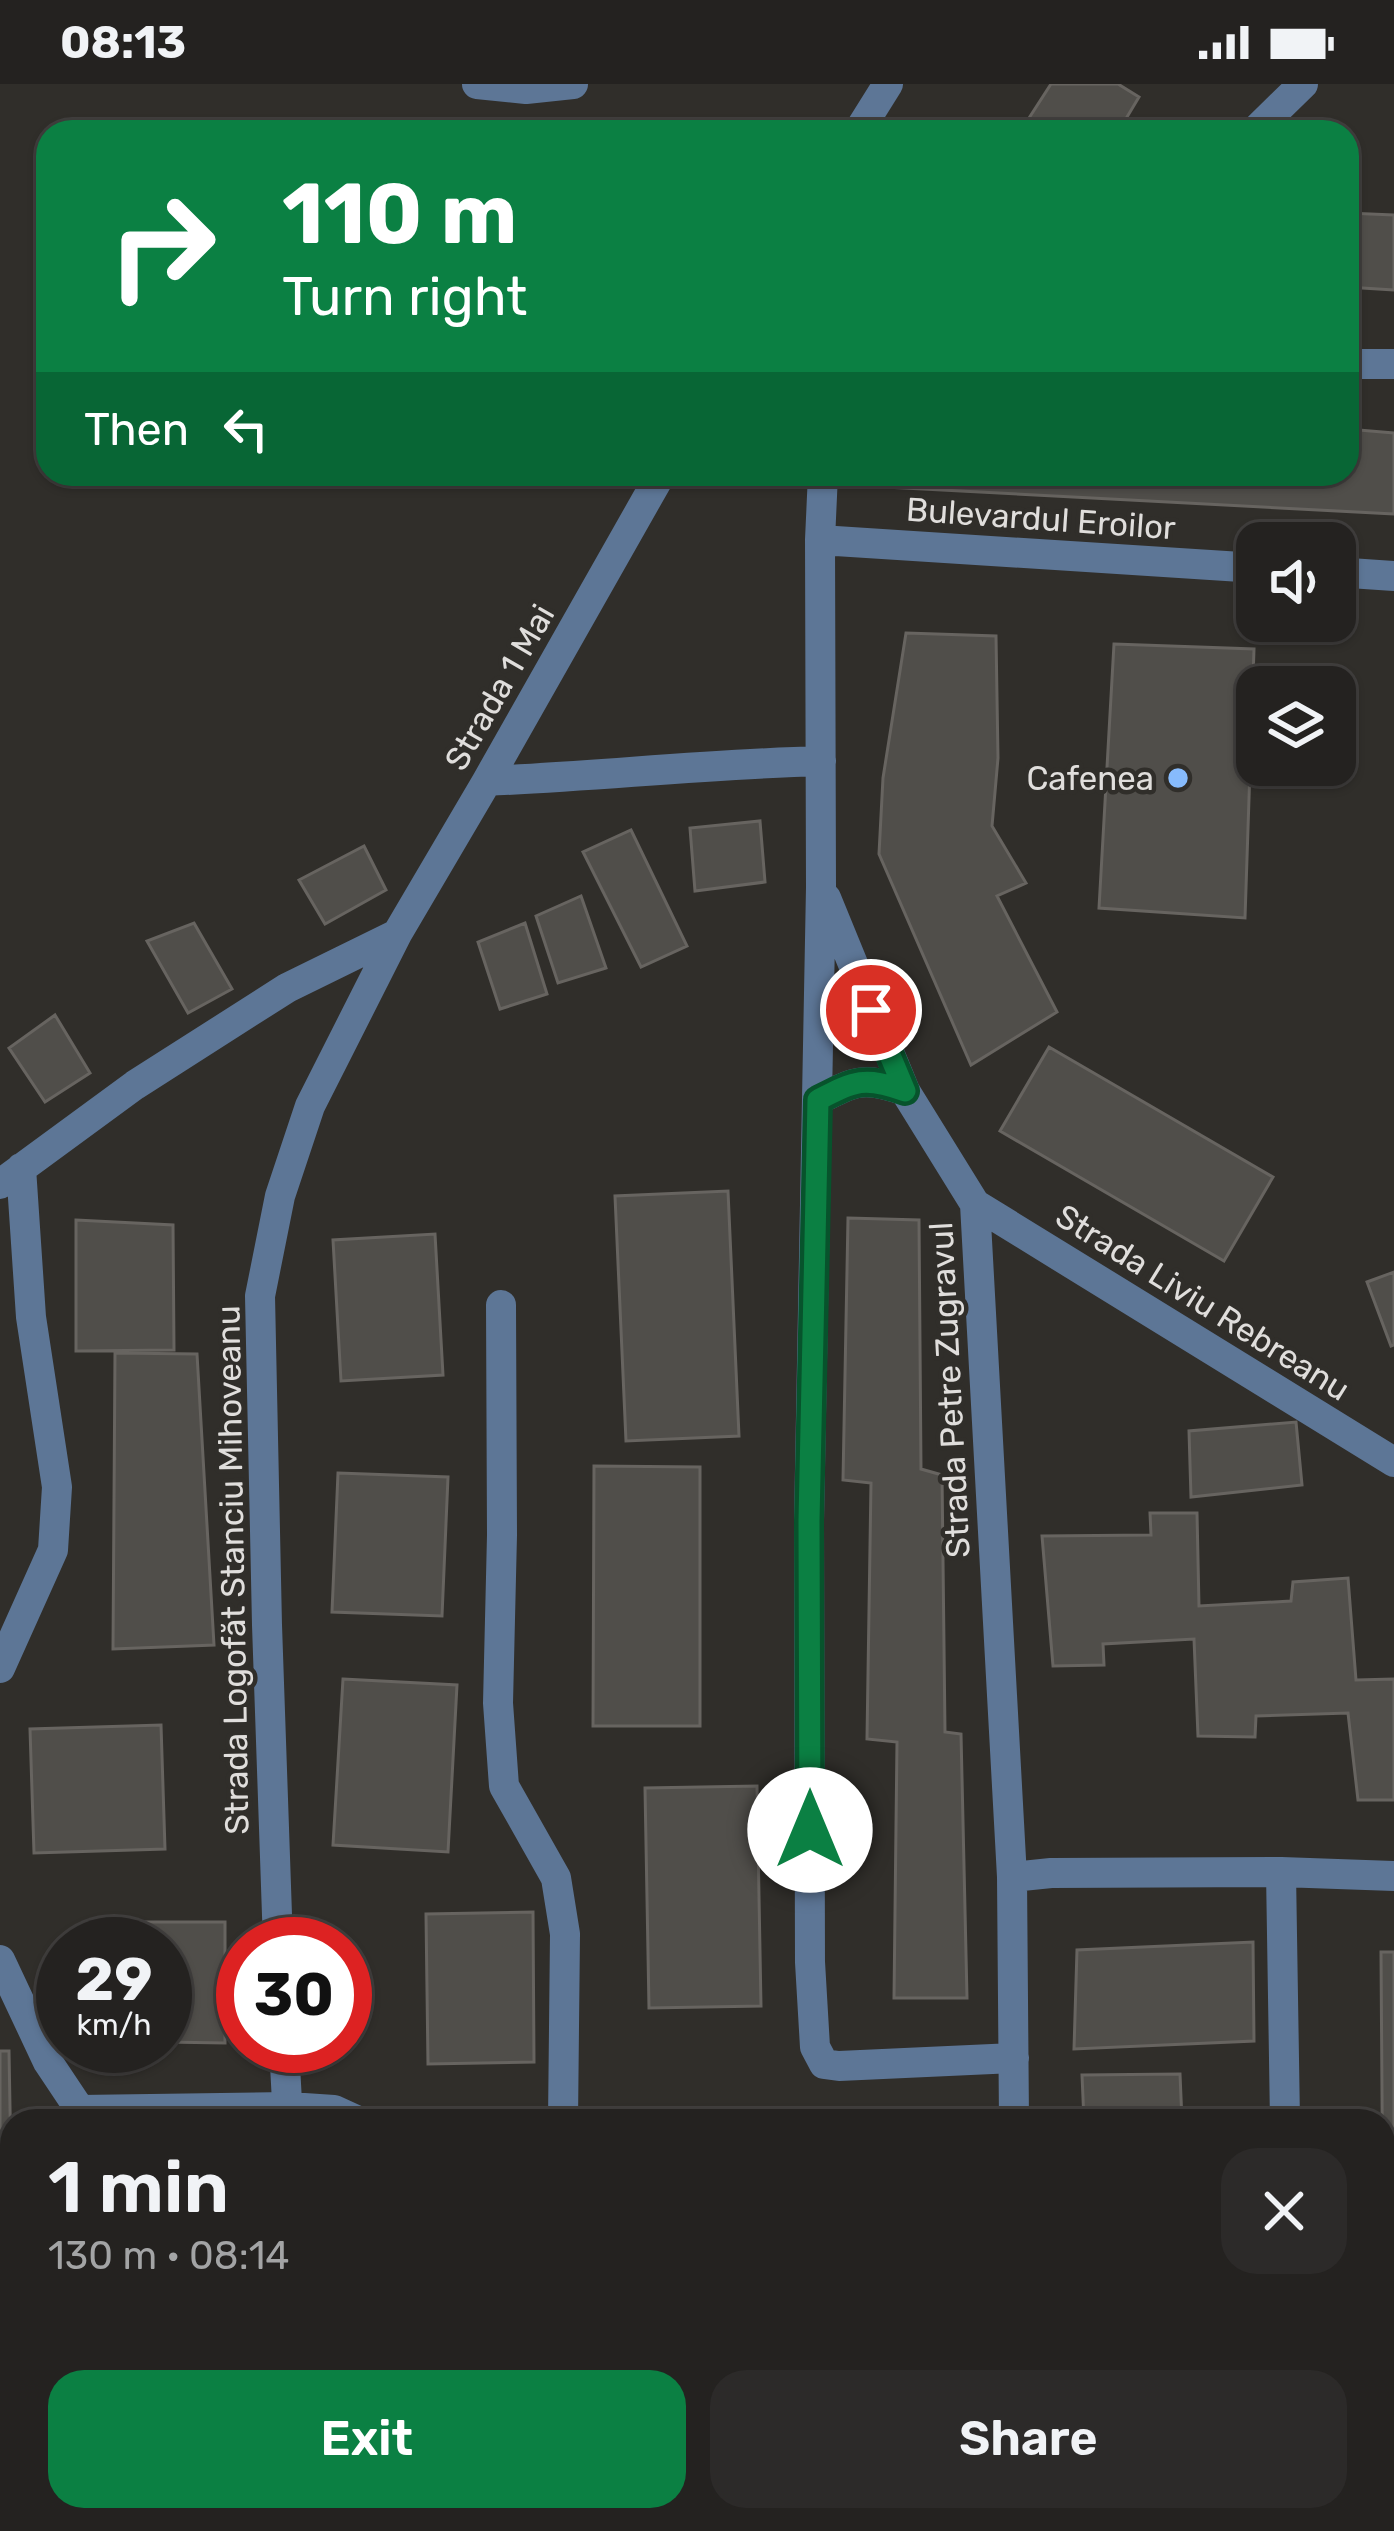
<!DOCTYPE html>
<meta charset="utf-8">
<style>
:root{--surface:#242220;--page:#2c2a29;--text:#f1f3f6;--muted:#a3a4a5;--line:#413f3e;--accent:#0b8043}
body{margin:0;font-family:Rubik,sans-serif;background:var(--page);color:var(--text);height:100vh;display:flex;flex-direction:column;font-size:45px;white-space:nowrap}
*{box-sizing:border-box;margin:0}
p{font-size:39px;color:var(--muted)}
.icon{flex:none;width:66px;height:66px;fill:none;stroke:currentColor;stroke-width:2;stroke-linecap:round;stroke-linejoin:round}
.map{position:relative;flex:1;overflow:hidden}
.sheet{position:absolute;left:0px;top:2025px;width:1395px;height:423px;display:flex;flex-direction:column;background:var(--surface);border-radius:36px 36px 0 0;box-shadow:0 3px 9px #0004,0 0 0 3px var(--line)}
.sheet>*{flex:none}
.top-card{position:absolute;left:36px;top:36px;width:1323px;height:366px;border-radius:36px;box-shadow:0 3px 9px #0004,0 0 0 3px var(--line);background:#0b8043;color:#fff;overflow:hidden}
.controls{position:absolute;left:1236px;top:438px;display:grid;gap:24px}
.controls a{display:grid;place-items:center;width:120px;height:120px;border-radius:24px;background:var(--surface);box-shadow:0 3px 9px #0004,0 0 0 3px var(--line);font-size:60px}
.speed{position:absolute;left:36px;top:1833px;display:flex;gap:24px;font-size:60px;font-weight:700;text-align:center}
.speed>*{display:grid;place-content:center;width:156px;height:156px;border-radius:50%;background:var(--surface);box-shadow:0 3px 9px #0004,0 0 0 3px var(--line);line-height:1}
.speed small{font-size:30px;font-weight:400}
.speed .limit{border:18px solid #d22;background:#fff;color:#111}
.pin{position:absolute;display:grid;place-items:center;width:102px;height:102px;color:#fff;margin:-51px;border:6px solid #fff;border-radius:50%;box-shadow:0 3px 12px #0007}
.me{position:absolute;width:132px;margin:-66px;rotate:0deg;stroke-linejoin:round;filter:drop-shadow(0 0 9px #0008)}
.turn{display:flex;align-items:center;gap:42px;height:252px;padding:0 48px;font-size:54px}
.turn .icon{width:156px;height:156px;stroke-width:2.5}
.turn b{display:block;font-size:84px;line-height:102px}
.then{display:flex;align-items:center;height:114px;padding:0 48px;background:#0003;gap:24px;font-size:45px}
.round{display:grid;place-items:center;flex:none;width:126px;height:126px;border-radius:36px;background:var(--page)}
.summary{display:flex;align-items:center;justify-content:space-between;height:204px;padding:0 48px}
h1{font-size:72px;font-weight:600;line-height:90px}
.action{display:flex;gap:24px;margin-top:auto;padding:24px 48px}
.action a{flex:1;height:138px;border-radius:36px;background:var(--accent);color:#fff;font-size:48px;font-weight:600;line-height:138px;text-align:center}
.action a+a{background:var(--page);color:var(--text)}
.status{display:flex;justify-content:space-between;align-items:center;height:84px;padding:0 60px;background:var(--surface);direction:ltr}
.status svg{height:33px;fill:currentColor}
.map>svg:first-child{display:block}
.building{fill:#504e4a;stroke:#676460;stroke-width:3}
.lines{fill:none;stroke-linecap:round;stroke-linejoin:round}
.minor{stroke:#5d7696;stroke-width:30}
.route-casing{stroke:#07532c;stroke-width:30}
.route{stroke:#0b8043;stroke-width:21}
.poi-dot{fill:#87bbfc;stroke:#302e2a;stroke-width:4.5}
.labels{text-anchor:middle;stroke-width:9;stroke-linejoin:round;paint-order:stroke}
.street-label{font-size:33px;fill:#e0dedc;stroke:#302e2a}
.poi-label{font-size:33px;fill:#e0dedc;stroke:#302e2a;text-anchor:end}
</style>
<div class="status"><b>08:13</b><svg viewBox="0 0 49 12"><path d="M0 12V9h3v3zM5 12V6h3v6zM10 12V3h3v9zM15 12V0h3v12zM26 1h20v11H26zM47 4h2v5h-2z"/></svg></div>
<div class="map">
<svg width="1394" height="2447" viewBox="0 0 1394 2447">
<rect width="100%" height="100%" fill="#302e2a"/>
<path class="building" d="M1051 0H1118L1139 13 1118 48H1020Z
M619 41 620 48H537Z
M1347 129 1394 131V206L1347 203Z
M1347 345 1394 349V430L886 403V390H1347Z
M906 549 996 552 998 674 992 742 1026 799 997 812 1057 928 971 981 879 770 883 694Z
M1114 560 1254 565 1245 834 1099 824Z
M760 737 765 798 695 807 690 744Z
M631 746 687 862 641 883 583 768Z
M364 762 386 806 325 840 299 796Z
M581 812 606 884 558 899 536 832Z
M194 839 232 905 188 929 147 857Z
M525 839 547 910 500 925 478 858Z
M55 931 90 989 45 1018 9 964Z
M1049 963 1273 1093 1224 1177 1000 1047Z
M728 1107 739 1352 626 1357 615 1112Z
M848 1134 919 1136 921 1385 942 1391 945 1648 961 1650 967 1914H894L897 1658 867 1655 871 1399 843 1396Z
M76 1136 173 1141 174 1266 76 1267Z
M435 1150 443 1291 341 1297 333 1156Z
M1394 1188V1261L1391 1262 1367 1198Z
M115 1269 197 1270 214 1561 113 1565Z
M1296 1338 1302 1401 1191 1413 1189 1347Z
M594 1382 700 1383V1642H593Z
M338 1389 448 1393 442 1532 332 1528Z
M1150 1429H1197L1199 1522 1291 1517 1293 1498 1348 1494 1356 1596 1394 1595V1716H1358L1348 1629 1256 1632 1255 1653 1198 1652 1194 1555 1103 1560 1104 1581 1053 1582 1042 1452 1151 1451Z
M343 1595 457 1601 448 1768 333 1761Z
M161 1641 165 1765 34 1769 30 1645Z
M757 1702 761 1922 649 1924 645 1704Z
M533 1828 534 1978 428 1980 426 1830Z
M104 1838H225V1959L165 1958V1860H103Z
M1253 1858 1254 1957 1074 1965 1077 1866Z
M1381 1868H1394V2150H1383Z
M0 1967H9L11 2080H0Z
M1180 1990 1182 2037H1084L1082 1991Z
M1389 2283H1394V2447H1389Z
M57 2436H145V2447H57Z
M559 2436H700L701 2447H559Z"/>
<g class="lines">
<path class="minor" d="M477 0 526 5 573 0
M858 48 888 0
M1254 48 1303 0
M1347 280H1394
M823 390 820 456 821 803 809 1437 810 1878 815 1963 824 1980 839 1982 1014 1974
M820 456 1257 484
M1335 488 1394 492
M487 697C599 692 709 680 821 677
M826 814 905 1007 975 1120 1012 1793 1014 2037
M818 1016C855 997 864 992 905 1007
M0 1100 135 1001 287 904 397 850
M975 1120 1394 1378
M501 1221 502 1451 498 1619 504 1702 556 1794 565 1850 563 2037
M0 1584 53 1466 57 1403 31 1233 21 1084
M1281 1788 1285 2037
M1012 1793 1051 1789 1281 1788 1394 1792
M278 1860 267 1541 260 1212 280 1112 310 1022 397 850 487 697 661 390
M0 1876 48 1978 80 2026
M284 1962 288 2037
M80 2026 289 2023 334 2026 358 2037
M0 2351 12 2291
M889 2436 913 2447
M1019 2436V2447
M1296 2436V2447
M285 2447V2436"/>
</g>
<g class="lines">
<g class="route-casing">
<path id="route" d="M810 1746 809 1437 818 1016C855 997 864 992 905 1007L871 926"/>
</g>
<use href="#route" class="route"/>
</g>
<circle class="poi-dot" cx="1178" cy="694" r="12"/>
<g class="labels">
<g class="street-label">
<text transform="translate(1041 434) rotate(4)" y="12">Bulevardul Eroilor</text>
<text transform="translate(499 603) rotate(-60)" y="12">Strada 1 Mai</text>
<text transform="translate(1203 1218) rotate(32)" y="12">Strada Liviu Rebreanu</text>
<text transform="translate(949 1306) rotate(-93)" y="12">Strada Petre Zugravul</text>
<text transform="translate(232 1486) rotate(-91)" y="12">Strada Logofăt Stanciu Mihoveanu</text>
</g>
<g class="poi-label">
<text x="1154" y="706">Cafenea</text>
</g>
</g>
</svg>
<div class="controls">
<a><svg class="icon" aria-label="sound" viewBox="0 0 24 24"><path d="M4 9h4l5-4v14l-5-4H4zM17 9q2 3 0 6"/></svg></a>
<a><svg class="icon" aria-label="layers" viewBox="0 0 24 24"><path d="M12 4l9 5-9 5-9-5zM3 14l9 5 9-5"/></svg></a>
</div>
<div class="speed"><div>29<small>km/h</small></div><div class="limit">30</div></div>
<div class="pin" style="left:871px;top:926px;background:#d93025"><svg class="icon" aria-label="arrive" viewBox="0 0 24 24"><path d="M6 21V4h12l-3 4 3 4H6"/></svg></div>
<svg class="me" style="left:810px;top:1746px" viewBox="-20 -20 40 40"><circle r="19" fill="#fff"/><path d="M0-13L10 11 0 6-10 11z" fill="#0b8043"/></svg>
<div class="top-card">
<div class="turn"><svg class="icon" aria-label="right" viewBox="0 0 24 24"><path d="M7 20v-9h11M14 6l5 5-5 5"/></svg><div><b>110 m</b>Turn right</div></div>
<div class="then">Then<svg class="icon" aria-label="left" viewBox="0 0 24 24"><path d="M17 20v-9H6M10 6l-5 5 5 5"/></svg></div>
</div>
<section class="sheet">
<div class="summary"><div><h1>1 min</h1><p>130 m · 08:14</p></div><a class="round"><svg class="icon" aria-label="close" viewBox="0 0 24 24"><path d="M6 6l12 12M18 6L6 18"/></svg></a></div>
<div class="action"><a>Exit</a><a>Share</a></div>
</section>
</div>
